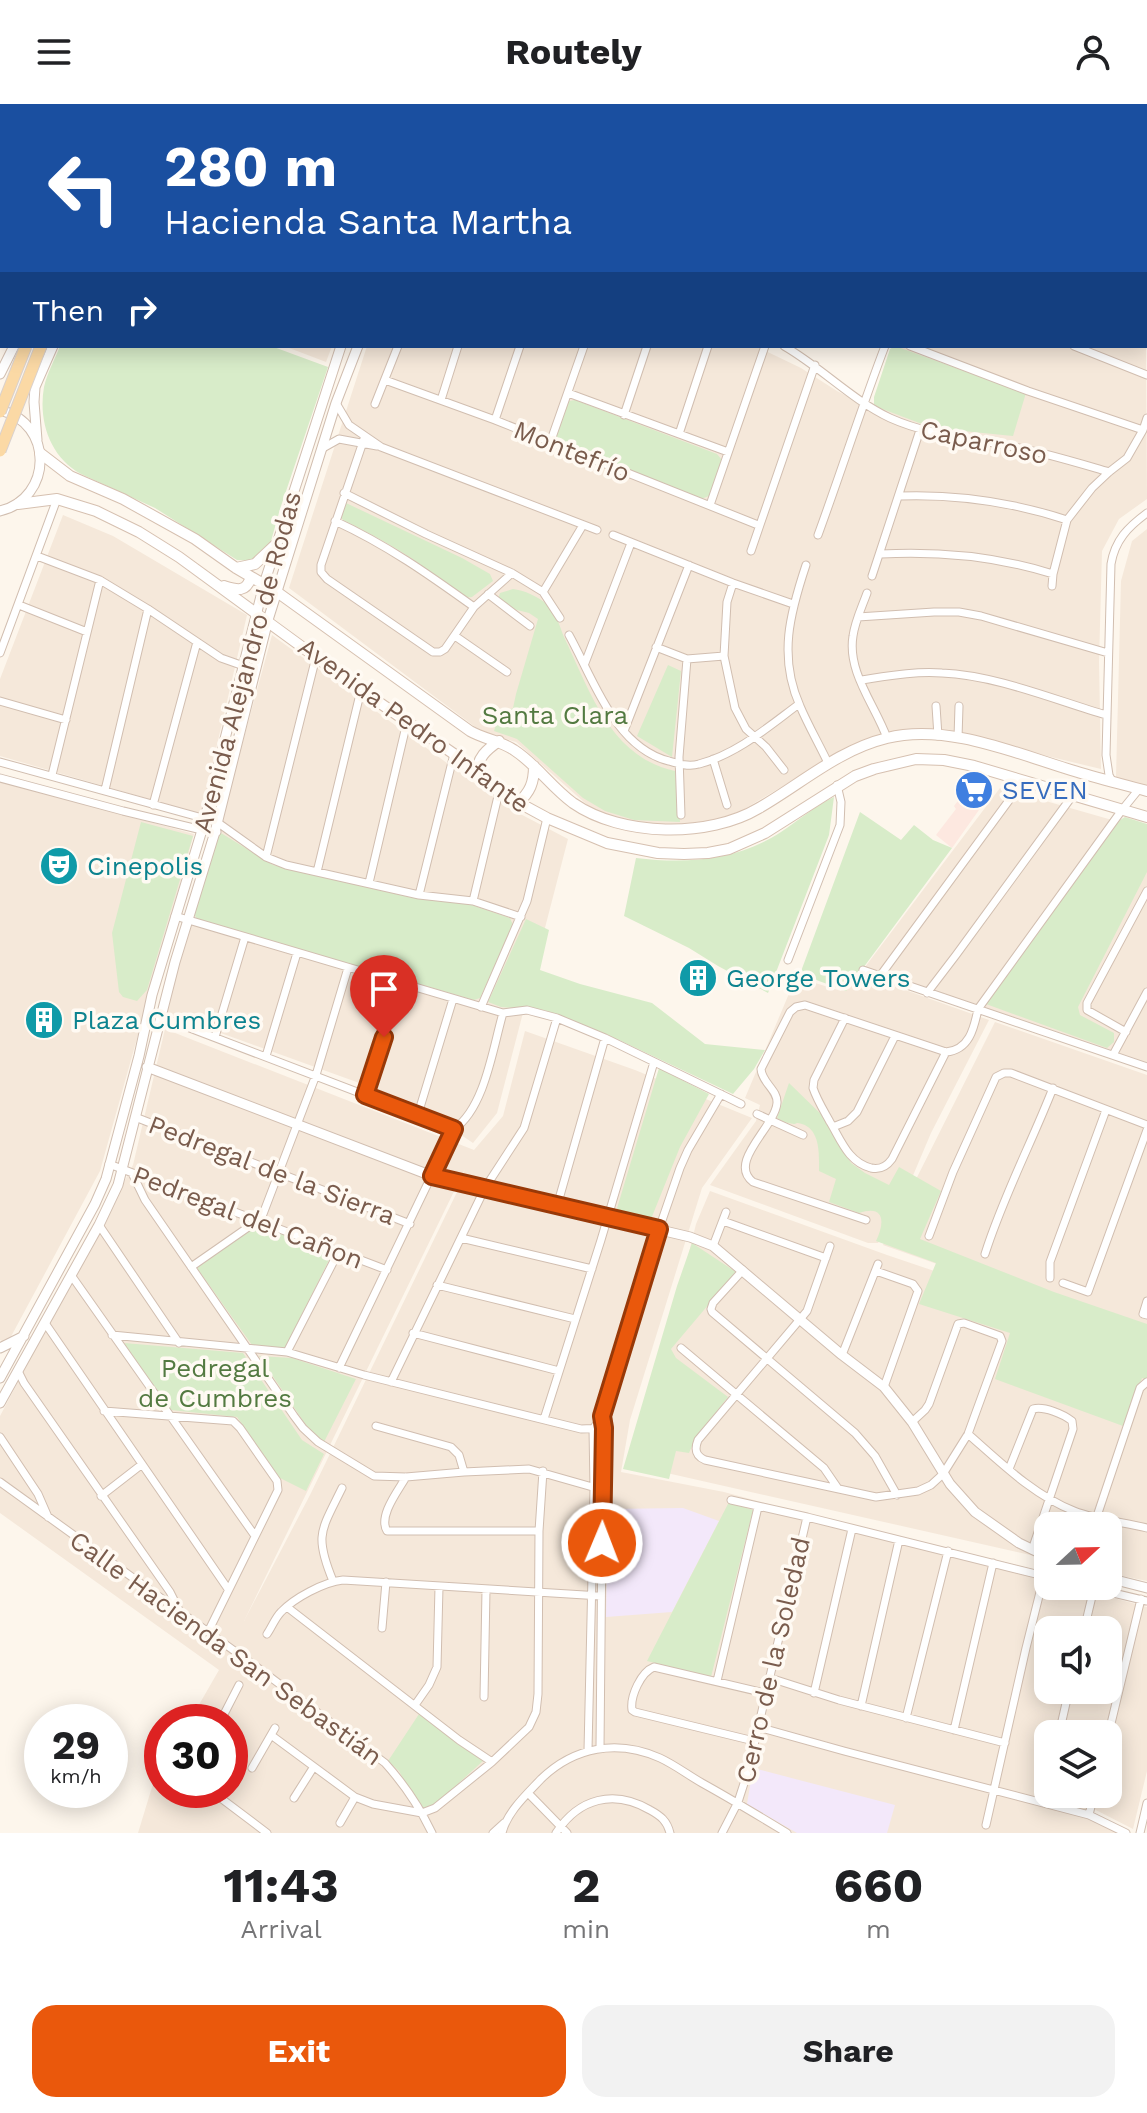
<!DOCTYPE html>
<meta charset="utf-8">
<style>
:root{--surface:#fff;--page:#f2f2f2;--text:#202124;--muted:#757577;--accent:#ea580c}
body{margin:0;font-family:"Work Sans",sans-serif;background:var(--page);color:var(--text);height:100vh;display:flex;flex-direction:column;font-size:30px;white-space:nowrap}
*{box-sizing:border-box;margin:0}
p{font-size:26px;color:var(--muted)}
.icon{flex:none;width:44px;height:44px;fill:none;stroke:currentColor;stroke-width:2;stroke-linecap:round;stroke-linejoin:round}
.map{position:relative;height:1729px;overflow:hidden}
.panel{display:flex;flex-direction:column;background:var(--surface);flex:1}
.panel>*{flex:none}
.hud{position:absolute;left:0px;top:0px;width:1148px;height:244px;box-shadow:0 4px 20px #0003;background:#1a4fa0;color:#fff;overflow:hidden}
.needle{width:52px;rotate:68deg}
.buttons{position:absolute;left:1034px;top:1408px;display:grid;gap:16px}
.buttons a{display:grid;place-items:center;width:88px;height:88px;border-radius:16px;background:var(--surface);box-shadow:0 4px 20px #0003;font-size:40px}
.speed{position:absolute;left:24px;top:1600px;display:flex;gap:16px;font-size:40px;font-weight:700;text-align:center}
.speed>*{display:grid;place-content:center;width:104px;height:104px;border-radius:50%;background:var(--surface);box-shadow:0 4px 20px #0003;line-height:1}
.speed small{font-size:20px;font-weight:400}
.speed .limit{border:12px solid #d22;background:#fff;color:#111}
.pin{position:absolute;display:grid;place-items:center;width:68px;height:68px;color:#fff;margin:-82px -34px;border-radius:50% 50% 50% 0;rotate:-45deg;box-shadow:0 0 8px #0007}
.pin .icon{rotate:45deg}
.me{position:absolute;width:88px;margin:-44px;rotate:1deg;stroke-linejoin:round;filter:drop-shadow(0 0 6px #0008)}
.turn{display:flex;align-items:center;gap:28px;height:168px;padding:0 32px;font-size:36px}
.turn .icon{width:104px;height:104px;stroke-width:2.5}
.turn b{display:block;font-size:56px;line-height:68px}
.then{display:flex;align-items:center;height:76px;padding:0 32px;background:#0003;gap:16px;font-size:30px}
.eta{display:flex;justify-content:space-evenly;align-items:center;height:136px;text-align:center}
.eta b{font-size:48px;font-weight:700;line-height:56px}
.primary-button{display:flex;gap:16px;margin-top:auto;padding:16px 32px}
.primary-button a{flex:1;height:92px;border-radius:24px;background:var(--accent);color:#fff;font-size:32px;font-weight:700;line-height:92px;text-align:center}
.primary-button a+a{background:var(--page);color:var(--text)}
header{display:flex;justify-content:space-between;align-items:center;height:104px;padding:0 32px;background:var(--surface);font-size:36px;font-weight:700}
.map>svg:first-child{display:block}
.residential{fill:#f5e8da;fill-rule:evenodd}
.commercial{fill:#fde8e0}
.education{fill:#f3e8fa}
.green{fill:#d8ecc9}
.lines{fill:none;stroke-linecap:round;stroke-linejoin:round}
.minor-casing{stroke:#d1beb0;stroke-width:9}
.tertiary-casing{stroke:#d1beb0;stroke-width:11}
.secondary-casing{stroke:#d6c0b0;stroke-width:12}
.primary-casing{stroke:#dad1cd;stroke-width:13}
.minor{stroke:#fff;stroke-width:7}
.tertiary{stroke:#fff;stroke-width:9}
.secondary{stroke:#fff;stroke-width:10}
.primary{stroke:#fbd9a5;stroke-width:11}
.primary-bridge-casing{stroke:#dad1cd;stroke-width:13;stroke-linecap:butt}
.primary-bridge{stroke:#fbd9a5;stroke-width:11}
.route-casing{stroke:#983908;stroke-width:20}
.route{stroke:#ea580c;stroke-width:14}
.labels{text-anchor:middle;stroke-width:7;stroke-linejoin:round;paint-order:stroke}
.street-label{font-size:26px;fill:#7a5c4d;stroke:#fffaf3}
.park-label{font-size:26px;fill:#537a41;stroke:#fffaf3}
.shop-label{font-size:26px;fill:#366cbe;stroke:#fffaf3;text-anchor:start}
.culture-label{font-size:26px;fill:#0d838f;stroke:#fffaf3;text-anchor:start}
</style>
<header><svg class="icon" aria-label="menu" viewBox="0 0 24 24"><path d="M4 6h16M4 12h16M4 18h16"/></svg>Routely<svg class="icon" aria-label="person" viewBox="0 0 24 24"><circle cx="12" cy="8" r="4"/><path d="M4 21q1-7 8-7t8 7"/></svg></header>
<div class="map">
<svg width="1147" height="1729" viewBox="0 0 1147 1729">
<rect width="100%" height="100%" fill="#fdf6ec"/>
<path class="residential" d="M164 0H423L422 2H163Z
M1146 241 1147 395 1119 415 1102 447 1099 558 1101 665 955 630 901 629 880 631 845 645 736 710 690 721 640 720 593 706 516 638 482 628 289 484 367 242H755L801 264 837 287 872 305 898 242Z
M284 242H332L326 258Z
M63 411 113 432 247 511 201 710 0 652V575Z
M1147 425V682L1116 673 1121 477 1132 437Z
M272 531 507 703 568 735 497 1009 473 1039 412 998 165 909 222 714Z
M0 677 194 730 100 1067 7 1240 0 1236Z
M1000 684 1147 726V959L865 863Z
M855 868 989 916 931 1029 895 1114 878 1139H868L710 1081 756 1017 760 1001 745 994 796 873 841 887Z
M995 918 1147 971V1234L883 1141Z
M165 925 474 1046 503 1012 525 927 635 966 752 1014 702 1084 630 1316 621 1368 724 1388 1048 1476V1482H1069L1147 1503V1667L1133 1725 1088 1702 1116 1729H138L152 1683 162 1665V1686H230V1618H189L219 1566 0 1409V1312L133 1061ZM465 1065 457 1088 310 1391 244 1517ZM1048 1526H1108V1586H1048ZM1048 1630H1108V1690H1048Z
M710 1087 887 1151 1147 1239V1477L1108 1469V1422H1048V1455L636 1362 696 1120Z"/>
<path class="commercial" d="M969 683 986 696 952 744 936 731 956 705 954 702Z"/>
<path class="education" d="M683 1404 719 1417 672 1508 606 1513 608 1405Z
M753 1664 895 1701 887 1729H797L747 1700Z"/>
<path class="green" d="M0 0H83L82 2H2V218L0 224Z
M470 0H1147V219L1146 2H469Z
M60 242H271L328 263 280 405 271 437 267 446 255 457 237 456 155 404 81 370C50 353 38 317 44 283 47 269 55 255 60 242Z
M895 242 1026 289 1013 332 953 326 922 320 877 303 874 300V293L890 245Z
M575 296 717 350 722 356 709 392 701 395 558 338 556 333 569 297Z
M346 399 462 454 490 470 493 477 472 493C457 495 446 482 435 472 408 449 375 432 343 416L340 412Z
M513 485C524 486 538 493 547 500 555 506 560 523 564 533 590 587 610 653 675 667L680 718 634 716 605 707 583 694 517 635 494 627 499 611 513 604 516 590 538 515 529 509 513 505 498 495 500 489Z
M668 561 681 567 672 653 637 632Z
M834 693 829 731 768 889 718 862 689 844 624 812 636 754C687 760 737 757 781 728 799 716 815 702 834 693Z
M860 708 901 736 914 721 933 736 952 744 846 887 800 870Z
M1125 713 1147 720V768L1078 903 1080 911 1114 929V938L1107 944 986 900 1120 716Z
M141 718 193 732 147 886 137 897 123 893 119 888 112 829Z
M221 729 273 761 413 794 463 798 510 814 513 821 480 894 474 896 197 815 194 810 218 731Z
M526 815 549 826 540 866 580 880 652 899 705 940 765 946 754 965 733 990 619 936 544 906 501 903 488 898Z
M659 964 709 990 680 1043 649 1120 615 1111Z
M789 979 825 1014 851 1059 865 1069 889 1081 899 1063 941 1087 920 1135 1054 1188 1147 1220V1276L1142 1274 1123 1322 995 1275 1010 1229 919 1200 936 1159 876 1137C885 1119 885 1100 859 1109L829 1098 836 1075 819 1067C819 1052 821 1026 802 1020 791 1017 801 1022 789 1019 785 1019 781 1016 777 1014Z
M259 1120 333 1148 285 1244 252 1241 197 1164Z
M692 1139 736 1168 671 1245 676 1254 728 1293 695 1335 689 1349 676 1347 669 1375 623 1365 677 1182Z
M124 1239 243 1249 302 1336 324 1350 306 1387 280 1374 237 1313 171 1306Z
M259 1252 292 1254 356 1275 324 1338 310 1327Z
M729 1398 753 1406 711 1573 647 1557Z
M419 1610 483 1657 428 1707 421 1708 399 1667 388 1657Z"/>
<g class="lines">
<g class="minor-casing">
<path id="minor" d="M188 2 189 0
M249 2 250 0
M396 2V0
M784 242C822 264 852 296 890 314 930 332 972 334 1014 343 1046 349 1078 359 1109 368
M910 242 1028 287 1143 326
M1074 242 1147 271
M385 276 495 316 758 421
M568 289 728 348
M441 296 458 242
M336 299 349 321 381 343 597 426
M375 300 398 242
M624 311 647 242
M495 316 520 242
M679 330 708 242
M365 332 321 461V468L327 475 433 548H440L445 545 474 503 512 469
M550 339 584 242
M323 344 339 335 377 342
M344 389 426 430 512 469 543 488 560 514
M900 392C958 390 1012 398 1067 416
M710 401 765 242
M335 417C387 441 428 470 474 503
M613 431 733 479 793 500
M818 431C841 368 861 305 885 242
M751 447 815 261
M881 450C940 447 996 452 1053 470
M37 452 100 476 148 505 221 554 255 566
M806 461C790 509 778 553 800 602 808 621 819 640 828 659
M872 472 920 326
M733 479 727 498 724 552 735 604 746 625 766 643 784 666
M1052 482 1053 470 1067 416 1092 384 1109 368 1127 354 1143 326 1147 314
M543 488 583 421
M867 489C862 503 855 517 853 532 847 568 875 601 887 634
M488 490 530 522
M19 501 87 528
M858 513 934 508H959L981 512 1108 549
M569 531C593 574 615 644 669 657 679 660 689 663 699 660 737 650 768 623 799 600
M455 532 507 568
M656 543 687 555 724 552
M0 549 57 395
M585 559 631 439
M861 576C888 572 915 567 942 569 995 571 1055 596 1106 611
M0 597 66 616
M936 602 938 632
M624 627 689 461
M958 634 959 602
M713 655 727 701
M0 658 217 718 266 753 286 761 419 791 473 797 521 813
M52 671 100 476
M0 674 123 707 202 726 217 728
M1112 677 1109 671 1106 651 1111 460C1115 436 1128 423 1147 409
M105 686 148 505
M153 701 197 538
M681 711 679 653 687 555
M266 753 316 553
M317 768 361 586
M369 779 407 618
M419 791 454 650
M473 797 499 688
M175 812 503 909 527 906 557 914 605 934 741 1000
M788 856 840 721 841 698 837 681
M863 866 1147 963
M880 872 1024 676
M927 889 956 851 1073 691
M481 903 527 797 547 714
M161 913 454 1025
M845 914 814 976 813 984C817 996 824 1007 830 1018 841 1036 848 1058 871 1064 880 1066 887 1062 892 1055L946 948
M1126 928 1087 906V899L1147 787
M215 933 245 833
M946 948C969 946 974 925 978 905L1122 706 1139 685
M1113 951 1147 888
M266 952 297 849
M365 991 400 879
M418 1010 453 895
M757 1010 803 1031
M135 1013 410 1120
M833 1023 848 1017 857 1008 895 932
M109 1060 387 1166
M132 1069 145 1096 294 1312 303 1324 318 1338 374 1372 406 1373 464 1368 529 1365 603 1386
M557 1102 605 934
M866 1116 753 1078C727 1058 775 1023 777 999 778 986 762 979 761 965L790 908 796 903 805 901 946 948
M723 1117 826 1154
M99 1121 179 1239
M929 1132 953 1068 996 973 1004 969H1011L1147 1021
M461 1134 592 1165
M713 1142 726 1108
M830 1142 807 1207 698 1336C694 1346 696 1352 705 1356L876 1393 918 1387 931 1381 943 1370 968 1330 1002 1237 1000 1232 964 1219 958 1220 929 1300 925 1306 912 1318
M985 1150C1003 1093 1031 1040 1053 984
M191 1163 247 1124 263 1110 316 971 348 864
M743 1166 713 1199 711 1205 712 1208 855 1329 875 1352 897 1391
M876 1167 913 1180 918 1187 884 1283
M71 1171 255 1432
M1050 1174V1158L1106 1006
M1063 1179 1088 1188 1147 1026
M437 1181 575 1215
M1147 1197 1143 1210 1147 1211
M45 1219 228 1485
M413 1229 559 1267
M112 1231 287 1248 364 1271 581 1325 604 1324
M681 1244 824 1364 837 1383
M287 1248 339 1147
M842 1251 878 1160
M339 1264 454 1025C485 1004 493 943 503 909
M18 1267 24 1279 170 1488 179 1506
M391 1278 485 1084 524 1024 557 914
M104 1307 233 1317 240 1324 277 1377 278 1386 208 1528
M544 1315 601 1136 654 958
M376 1322 451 1343 459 1351 464 1368
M968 1330C1000 1358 1033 1391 1074 1407 1097 1416 1123 1418 1147 1424
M0 1333 38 1390 48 1413
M1009 1365 1033 1305C1044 1302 1063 1310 1072 1317L1073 1325 1032 1446
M406 1373C398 1387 378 1412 387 1427H539
M0 1378 254 1561 385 1659C404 1680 420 1704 432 1729
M101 1392 141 1361
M731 1396 807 1413 1048 1473
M1097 1412 1140 1284 1147 1278
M333 1477C314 1431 321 1427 342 1384
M1084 1482 1147 1497
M287 1503 459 1636 492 1658
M382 1524 386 1478
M1084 1526 1094 1484
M267 1530C272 1523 275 1514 281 1508 294 1494 324 1478 343 1476L601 1492
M770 1574 839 1596 1005 1639
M717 1577 758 1403
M814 1589 852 1425
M484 1593 486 1486
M415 1601 429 1581 437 1563 439 1483
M861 1602 899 1436
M906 1614 948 1447
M220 1618 239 1581
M758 1623 844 1647 1089 1711 1126 1729
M954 1626 993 1459
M1059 1630 1069 1586
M271 1631 355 1693 373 1700 422 1709 435 1704 492 1658 529 1623 536 1608 538 1590 539 1427 543 1367
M1108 1632 1141 1495
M754 1637 635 1608 632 1606C630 1592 641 1568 654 1563L765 1589
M600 1644 603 1322
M588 1646 594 1384 593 1325 602 1312 659 1125 680 1064 688 1046 721 990
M252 1664 275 1624
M210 1686 267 1729
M528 1689 567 1729
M294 1694 313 1664
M1044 1698 1048 1681
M1089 1711 1094 1690
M340 1719 355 1693
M986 1721 1026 1544 1044 1472
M493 1729 504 1719
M502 1729C507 1708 526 1691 541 1675 574 1643 617 1635 660 1654 675 1661 688 1671 702 1679 731 1695 759 1712 787 1729
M556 1729C579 1694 614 1685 650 1706 661 1712 667 1717 670 1729
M722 1729 738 1698 748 1667 807 1413
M1140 1729 1147 1699"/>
</g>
<g class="tertiary-casing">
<path id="tertiary" d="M108 2V0
M148 2 149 0
M435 2V0
M450 2V0
M0 270 14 242
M0 306C54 319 53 394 0 407
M37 336 34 298 35 283 53 242
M147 963 432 1072 690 1133 713 1142 842 1251 884 1283 912 1318 950 1380 975 1408 1019 1439 1048 1453
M0 1244 24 1232
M0 1274 95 1100 106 1075 139 952 152 891 202 726 264 480 341 242
M0 1299 99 1121 118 1081 175 858 215 728 268 516 336 299 358 242
M1108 1474 1147 1484"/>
</g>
<g class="secondary-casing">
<path id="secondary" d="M40 349 70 372 123 395 195 435 236 464 277 488 470 627C484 635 501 637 514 646 536 660 551 683 573 699 622 733 709 734 759 704 801 680 838 646 887 634 946 619 1015 649 1071 666 1096 674 1122 680 1147 687
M18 400 57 395 96 407 139 428 179 453 361 586 454 650 499 688 547 714 607 739 658 749 684 750 708 749 729 745 765 729 855 672 874 665 916 655 944 656 974 662 1147 713
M236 464 255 460 275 441
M224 482C237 486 246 489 251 473
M476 670C478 653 486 646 499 637
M518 699C530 688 534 679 534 662"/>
</g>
<g class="primary-casing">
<path id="primary" d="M116 2 117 0
M139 2 140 0"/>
</g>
<use href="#minor" class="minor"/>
<use href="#tertiary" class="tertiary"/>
<use href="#secondary" class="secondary"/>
<use href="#primary" class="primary"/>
<g class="primary-bridge-casing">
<path id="primary-bridge" d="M0 308 26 242
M0 347 41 242"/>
</g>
<use href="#primary-bridge" class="primary-bridge"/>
</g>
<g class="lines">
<g class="route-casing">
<path id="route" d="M384 933 365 991 454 1025 432 1072 659 1125 602 1312 604 1324 602 1439"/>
</g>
<use href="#route" class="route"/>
</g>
<defs>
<g id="supermarket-disc" transform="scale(2)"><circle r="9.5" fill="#3f7fe0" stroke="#fffaf3"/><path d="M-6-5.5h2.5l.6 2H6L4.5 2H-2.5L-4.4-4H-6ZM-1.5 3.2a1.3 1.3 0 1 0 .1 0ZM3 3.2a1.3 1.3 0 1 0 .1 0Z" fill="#fff"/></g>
<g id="theatre-disc" transform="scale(2)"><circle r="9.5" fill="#0f9aa8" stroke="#fffaf3"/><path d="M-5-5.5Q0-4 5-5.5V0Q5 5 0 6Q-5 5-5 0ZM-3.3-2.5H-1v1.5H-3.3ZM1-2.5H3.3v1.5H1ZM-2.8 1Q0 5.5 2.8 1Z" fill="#fff"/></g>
<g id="building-disc" transform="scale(2)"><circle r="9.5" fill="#0f9aa8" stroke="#fffaf3"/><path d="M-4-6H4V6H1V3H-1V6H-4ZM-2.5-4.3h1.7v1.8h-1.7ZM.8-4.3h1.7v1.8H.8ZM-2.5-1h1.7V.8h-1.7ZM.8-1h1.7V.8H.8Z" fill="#fff"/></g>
</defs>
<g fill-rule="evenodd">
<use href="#supermarket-disc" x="974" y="686"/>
<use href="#theatre-disc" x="59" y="762"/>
<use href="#building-disc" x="698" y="874"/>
<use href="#building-disc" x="44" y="916"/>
</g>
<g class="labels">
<g class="street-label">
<text transform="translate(984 338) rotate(12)" y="9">Caparroso</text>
<text transform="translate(572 347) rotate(22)" y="9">Montefrío</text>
<text transform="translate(247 558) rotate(-75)" y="9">Avenida Alejandro de Rodas</text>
<text transform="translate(414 621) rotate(36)" y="9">Avenida Pedro Infante</text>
<text transform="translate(272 1066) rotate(21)" y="9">Pedregal de la Sierra</text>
<text transform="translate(248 1113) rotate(21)" y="9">Pedregal del Cañon</text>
<text transform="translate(226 1544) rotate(36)" y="9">Calle Hacienda San Sebastián</text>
<text transform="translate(773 1556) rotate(-77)" y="9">Cerro de la Soledad</text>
</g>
<g class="park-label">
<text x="555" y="620">Santa Clara</text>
<text x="215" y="1273">Pedregal<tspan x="215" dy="30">de Cumbres</tspan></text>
</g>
<g class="shop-label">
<text x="1002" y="695">SEVEN</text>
</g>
<g class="culture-label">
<text x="87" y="771">Cinepolis</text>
<text x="726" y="883">George Towers</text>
<text x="72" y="925">Plaza Cumbres</text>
</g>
</g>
</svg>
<div class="buttons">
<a><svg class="needle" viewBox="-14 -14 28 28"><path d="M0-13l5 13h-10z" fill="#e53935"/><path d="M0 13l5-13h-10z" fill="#757577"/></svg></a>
<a><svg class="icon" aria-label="sound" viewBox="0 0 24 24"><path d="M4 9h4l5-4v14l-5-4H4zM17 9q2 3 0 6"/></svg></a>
<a><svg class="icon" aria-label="layers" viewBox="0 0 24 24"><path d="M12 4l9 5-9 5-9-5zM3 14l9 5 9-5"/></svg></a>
</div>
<div class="speed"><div>29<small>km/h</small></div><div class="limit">30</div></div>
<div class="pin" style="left:384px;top:933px;background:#d93025"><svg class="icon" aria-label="arrive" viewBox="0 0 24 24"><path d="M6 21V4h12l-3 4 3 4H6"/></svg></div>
<svg class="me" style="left:602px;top:1439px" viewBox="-20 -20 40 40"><circle r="17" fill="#ea580c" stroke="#fff" stroke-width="3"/><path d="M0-11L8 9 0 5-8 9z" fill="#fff"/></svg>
<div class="hud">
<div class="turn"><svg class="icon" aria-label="left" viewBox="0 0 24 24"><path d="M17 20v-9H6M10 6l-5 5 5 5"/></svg><div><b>280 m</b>Hacienda Santa Martha</div></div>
<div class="then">Then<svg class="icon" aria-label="right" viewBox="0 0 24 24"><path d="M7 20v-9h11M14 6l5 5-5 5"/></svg></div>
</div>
</div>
<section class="panel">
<div class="eta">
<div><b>11:43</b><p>Arrival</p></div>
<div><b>2</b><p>min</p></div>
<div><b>660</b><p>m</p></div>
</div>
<div class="primary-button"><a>Exit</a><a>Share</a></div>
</section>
